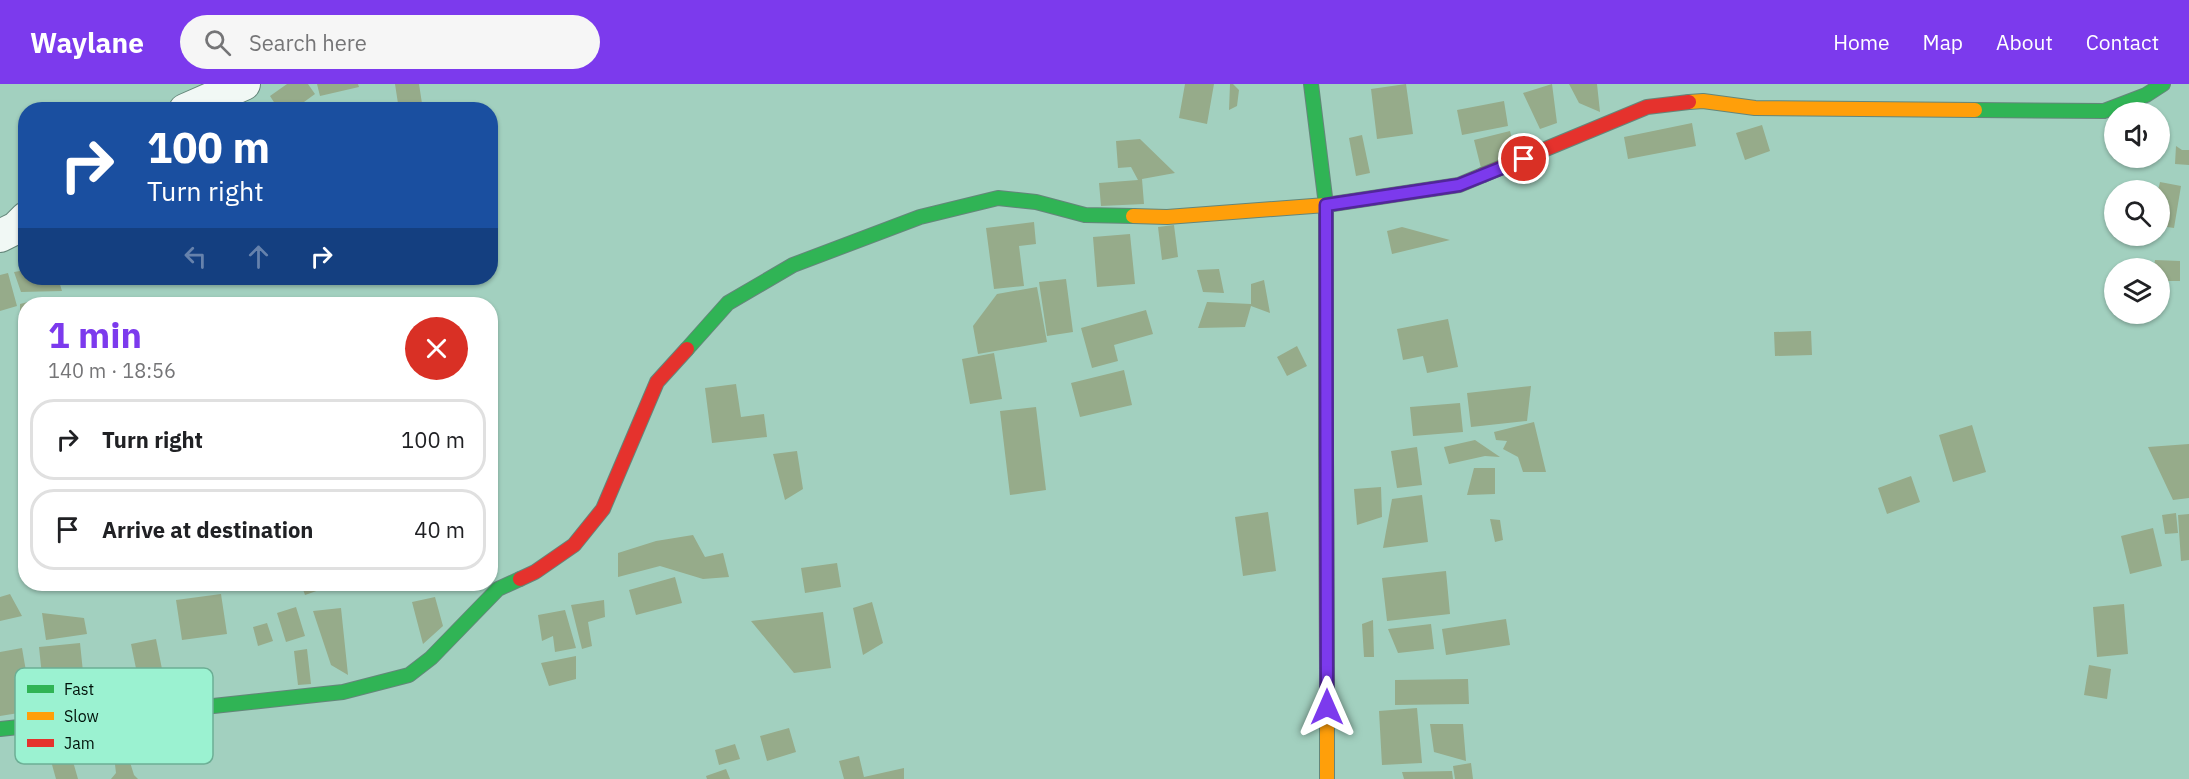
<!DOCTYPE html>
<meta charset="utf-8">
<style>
:root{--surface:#fff;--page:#f6f6f6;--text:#202124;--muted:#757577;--line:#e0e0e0;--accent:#7c3aed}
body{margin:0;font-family:"IBM Plex Sans",sans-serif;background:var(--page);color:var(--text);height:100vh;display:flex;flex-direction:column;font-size:22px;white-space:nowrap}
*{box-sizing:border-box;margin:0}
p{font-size:20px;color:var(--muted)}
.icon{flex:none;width:33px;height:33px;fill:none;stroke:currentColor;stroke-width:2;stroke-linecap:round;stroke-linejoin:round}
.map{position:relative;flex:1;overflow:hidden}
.panel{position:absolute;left:18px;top:213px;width:480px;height:294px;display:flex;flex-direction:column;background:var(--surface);border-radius:24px;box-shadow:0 2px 4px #0004}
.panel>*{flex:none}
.banner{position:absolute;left:18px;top:18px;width:480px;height:183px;border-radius:24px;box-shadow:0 2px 4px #0004;background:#1a4fa0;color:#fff;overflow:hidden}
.fabs{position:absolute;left:2104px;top:18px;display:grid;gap:12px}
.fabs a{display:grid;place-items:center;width:66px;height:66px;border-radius:50%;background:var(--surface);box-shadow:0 2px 4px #0004;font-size:30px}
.pin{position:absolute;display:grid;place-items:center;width:51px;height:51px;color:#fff;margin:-26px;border:3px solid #fff;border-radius:50%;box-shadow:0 2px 6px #0007}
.me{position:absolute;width:66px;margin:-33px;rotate:0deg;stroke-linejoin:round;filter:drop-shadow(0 0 4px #0008)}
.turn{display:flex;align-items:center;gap:21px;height:126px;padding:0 30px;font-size:27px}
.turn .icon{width:78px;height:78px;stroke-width:2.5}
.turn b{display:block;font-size:42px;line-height:51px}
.lanes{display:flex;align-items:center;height:57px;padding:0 30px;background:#0003;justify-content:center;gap:30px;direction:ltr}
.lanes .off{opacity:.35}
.round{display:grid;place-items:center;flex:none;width:63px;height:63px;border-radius:32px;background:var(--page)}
.overview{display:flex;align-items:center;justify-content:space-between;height:102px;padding:0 30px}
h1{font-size:36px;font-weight:800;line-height:45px;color:var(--accent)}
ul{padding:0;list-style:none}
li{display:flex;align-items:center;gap:18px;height:81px;margin:0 12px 9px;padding:0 18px;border:3px solid var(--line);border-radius:24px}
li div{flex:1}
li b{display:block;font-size:22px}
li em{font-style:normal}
header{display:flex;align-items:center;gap:36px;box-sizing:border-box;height:84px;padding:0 30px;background:var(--accent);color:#fff}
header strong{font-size:28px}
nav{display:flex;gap:33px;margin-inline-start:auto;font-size:21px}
.search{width:420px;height:54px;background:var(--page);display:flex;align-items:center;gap:15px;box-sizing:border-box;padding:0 21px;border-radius:33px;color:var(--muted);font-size:22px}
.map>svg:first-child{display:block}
.building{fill:#96ab8a}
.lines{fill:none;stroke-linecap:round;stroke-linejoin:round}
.street-casing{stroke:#64867a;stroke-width:34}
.fast-casing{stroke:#64867a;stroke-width:16}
.slow-casing{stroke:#64867a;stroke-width:16}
.jam-casing{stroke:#64867a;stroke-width:16}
.street{stroke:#f1f8f5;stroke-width:32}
.fast{stroke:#30b455;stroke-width:14}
.slow{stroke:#ff9f0a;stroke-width:14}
.jam{stroke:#e5322d;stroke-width:14}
.route-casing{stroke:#51269a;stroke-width:15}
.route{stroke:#7c3aed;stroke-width:10}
.key{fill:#9bf2d1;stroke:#6caf95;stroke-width:1.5}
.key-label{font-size:16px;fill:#00120a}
</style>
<header>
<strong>Waylane</strong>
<div class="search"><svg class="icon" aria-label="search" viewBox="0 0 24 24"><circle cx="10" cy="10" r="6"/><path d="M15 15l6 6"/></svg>Search here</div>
<nav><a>Home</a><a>Map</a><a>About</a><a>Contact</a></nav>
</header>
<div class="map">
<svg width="2189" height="695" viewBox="0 0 2189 695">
<rect width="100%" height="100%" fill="#a2d0bf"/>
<path class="building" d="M287 0H308L315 10 293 26H279L270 12Z
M317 0H358L359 3 320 12Z
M395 0H419L423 26H399Z
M1185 0H1214L1207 40 1179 34Z
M1230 0H1233L1239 6 1237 22 1229 26Z
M1406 0 1413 50 1377 55 1371 5Z
M1552 0 1557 39 1540 45 1523 9Z
M1569 0H1597L1600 28 1579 19Z
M1504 17 1508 42 1462 51 1457 26Z
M1692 39 1696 62 1628 75 1624 53Z
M1762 41 1770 67 1745 76 1736 49Z
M1510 47 1517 75 1481 84 1474 56Z
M1362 51 1370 89 1356 92 1349 54Z
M1140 55 1175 89 1142 95 1144 120 1101 122 1099 99 1138 96 1131 83 1118 84 1116 57Z
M2176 62 2182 66H2189V81L2175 80Z
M2160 98 2181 102 2174 144 2160 142V106H2158Z
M1034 138 1036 160 1019 162 1024 202 994 205 986 144Z
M1174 141 1178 173 1162 176 1158 143Z
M1402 143 1450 156 1392 170 1387 147Z
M1130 150 1135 200 1097 203 1093 153Z
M2155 176 2180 177V197H2160V184H2154Z
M1219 185 1224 209 1203 208 1197 186Z
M26 186V194H58L62 207 21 208 14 188Z
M8 189 17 222 0 227V191Z
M1066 195 1073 248 1047 252 1039 198Z
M1264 196 1270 229 1251 222 1245 243 1198 244 1207 218 1251 220V200Z
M1037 203 1047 258 978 270 973 242 997 210Z
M48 213 50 220H26V239L20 240V220Z
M1146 226 1153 250 1114 261 1118 277 1092 284 1081 244Z
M1448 235 1458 283 1427 289 1423 272 1403 276 1397 245Z
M1811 247 1812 271 1775 272 1774 248Z
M1297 262 1307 282 1287 292 1277 273Z
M994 269 1002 315 970 320 962 275Z
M1124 286 1132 321 1080 333 1071 299Z
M736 300 741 333 764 330 767 353 712 359 705 304Z
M1531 302 1527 337 1471 343 1467 309Z
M1460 319 1463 348 1413 352 1410 323Z
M1036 323 1046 406 1010 411 1000 327Z
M1534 338 1546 388H1523L1518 373 1503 365 1507 357 1496 356 1494 348Z
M1972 341 1986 388 1953 398 1939 351Z
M1475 356 1500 373 1485 372 1449 380 1444 363Z
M2189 360V414L2173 416 2148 363Z
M1417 363 1422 401 1397 404 1391 367Z
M797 367 803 405 785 416 773 370Z
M1474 384H1495V410L1467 411Z
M1911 392 1920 418 1887 430 1878 404Z
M1381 403 1382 433 1357 441 1354 405Z
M1422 411 1428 458 1383 464 1392 415Z
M1268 428 1276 487 1243 492 1235 433Z
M2176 429 2178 449 2165 450 2162 431Z
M2189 430V476L2181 477 2178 431Z
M1490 435 1500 436 1503 456 1495 458Z
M2153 444 2162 482 2130 490 2121 452Z
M693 451 705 473 723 469 729 493 703 495 660 482 618 493V469L656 457Z
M837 479 841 503 805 509 801 484Z
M1446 487 1450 530 1387 537 1382 494Z
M675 493 682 519 636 531 629 506Z
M301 500H330L331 502 305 511Z
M10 510 22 532 0 537V513Z
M221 510 227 550 182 556 176 516Z
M435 513 443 542 423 560 412 518Z
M604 516 605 533 588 538 592 562 582 565 571 521Z
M872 518 883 559 863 571 853 524Z
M2124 520 2128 570 2097 573 2093 523Z
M296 523 305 552 286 558 277 529Z
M341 524 348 591 331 581 313 527Z
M565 526 576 564 555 568 553 552 542 557 538 531Z
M823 528 831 584 794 589 751 537Z
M42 529 84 534 87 550 46 556Z
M1506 535 1510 561 1446 571 1442 545Z
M1373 536 1374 573H1364L1362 540Z
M267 539 273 557 258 562 253 543Z
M1431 540 1434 565 1398 569 1388 545Z
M156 555 166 605 141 609 131 560Z
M80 559 83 588 42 592 39 563Z
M22 564 27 593 13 595 26 594 31 627 0 632V568Z
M307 565 311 600 298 601 294 567Z
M576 572V595L549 602 541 579Z
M2089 581 2111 585 2107 615 2084 611Z
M1468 595 1469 620 1395 621V596Z
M1417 624 1422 679 1382 681 1379 627Z
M1430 640H1463L1466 677 1434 668Z
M789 644 796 668 767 677 760 652Z
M82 649 88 669 72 674 78 695H56L46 659Z
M112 655 124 659 134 691 138 695H111L116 689Z
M735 660 740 675 719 681 715 666Z
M859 672 864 693 904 684V695H844L839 677Z
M1471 679 1473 695H1455L1453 682Z
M726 685 730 695H707L706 692Z
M1452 687 1453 695H1404L1402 688Z"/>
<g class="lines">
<g class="street-casing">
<path id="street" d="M185 26 244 0
M0 152 16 144 26 134"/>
</g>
<g class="fast-casing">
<path id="fast" d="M1311 0 1326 121V369
M1975 26 2104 27 2146 11 2163 0
M687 265 728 219 793 181 920 133 998 114 1036 118 1085 131 1133 132
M0 645 343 608 409 591 431 574 498 505 520 495"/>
</g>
<g class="slow-casing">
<path id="slow" d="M1689 18 1703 17 1755 24 1975 26
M1133 132 1167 133 1326 121 1459 101 1483 91
M1327 585V695"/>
</g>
<g class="jam-casing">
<path id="jam" d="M1483 91 1647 23 1689 18
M1326 369 1327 585
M520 495 535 488 574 461 603 425 657 298 687 265"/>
</g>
<use href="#street" class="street"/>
<use href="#fast" class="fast"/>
<use href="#slow" class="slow"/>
<use href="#jam" class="jam"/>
</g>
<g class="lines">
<g class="route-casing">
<path id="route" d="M1327 623 1326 121 1459 101 1524 75"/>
</g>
<use href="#route" class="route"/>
</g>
<rect x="15" y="584" width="198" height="96" rx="9" class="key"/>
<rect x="27" y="601" width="27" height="8" fill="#30b455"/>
<rect x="27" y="628" width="27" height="8" fill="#ff9f0a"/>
<rect x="27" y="655" width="27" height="8" fill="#e5322d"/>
<g class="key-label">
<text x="64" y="611">Fast</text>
<text x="64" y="638">Slow</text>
<text x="64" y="665">Jam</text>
</g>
</svg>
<div class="fabs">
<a><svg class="icon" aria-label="sound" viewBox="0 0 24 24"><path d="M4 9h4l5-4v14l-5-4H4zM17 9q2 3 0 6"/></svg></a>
<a><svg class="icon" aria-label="search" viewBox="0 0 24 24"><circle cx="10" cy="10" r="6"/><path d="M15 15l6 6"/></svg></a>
<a><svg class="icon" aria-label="layers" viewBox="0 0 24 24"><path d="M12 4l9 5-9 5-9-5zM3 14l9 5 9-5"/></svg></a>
</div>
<div class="pin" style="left:1524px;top:75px;background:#d93025"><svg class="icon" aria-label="arrive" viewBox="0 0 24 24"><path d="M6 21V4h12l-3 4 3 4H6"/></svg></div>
<svg class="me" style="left:1327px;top:623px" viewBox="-20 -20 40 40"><path d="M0-17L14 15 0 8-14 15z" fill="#7c3aed" stroke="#fff" stroke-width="4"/></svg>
<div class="banner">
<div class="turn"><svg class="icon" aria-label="right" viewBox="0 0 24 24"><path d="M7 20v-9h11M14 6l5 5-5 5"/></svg><div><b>100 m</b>Turn right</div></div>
<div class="lanes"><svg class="icon off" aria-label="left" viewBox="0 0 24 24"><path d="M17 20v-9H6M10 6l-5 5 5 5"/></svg><svg class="icon off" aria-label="ahead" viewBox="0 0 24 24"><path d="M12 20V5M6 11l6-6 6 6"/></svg><svg class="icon" aria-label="right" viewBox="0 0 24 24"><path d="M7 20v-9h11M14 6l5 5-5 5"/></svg></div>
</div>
<section class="panel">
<div class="overview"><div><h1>1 min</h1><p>140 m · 18:56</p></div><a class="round" style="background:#d93025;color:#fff"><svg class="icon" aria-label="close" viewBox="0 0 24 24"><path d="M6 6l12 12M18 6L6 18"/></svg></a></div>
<ul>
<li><svg class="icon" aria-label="right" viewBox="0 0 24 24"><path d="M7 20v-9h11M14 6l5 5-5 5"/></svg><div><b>Turn right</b></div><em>100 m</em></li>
<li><svg class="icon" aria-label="arrive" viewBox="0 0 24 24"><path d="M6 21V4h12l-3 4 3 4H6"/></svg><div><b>Arrive at destination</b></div><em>40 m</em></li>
</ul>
</section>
</div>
